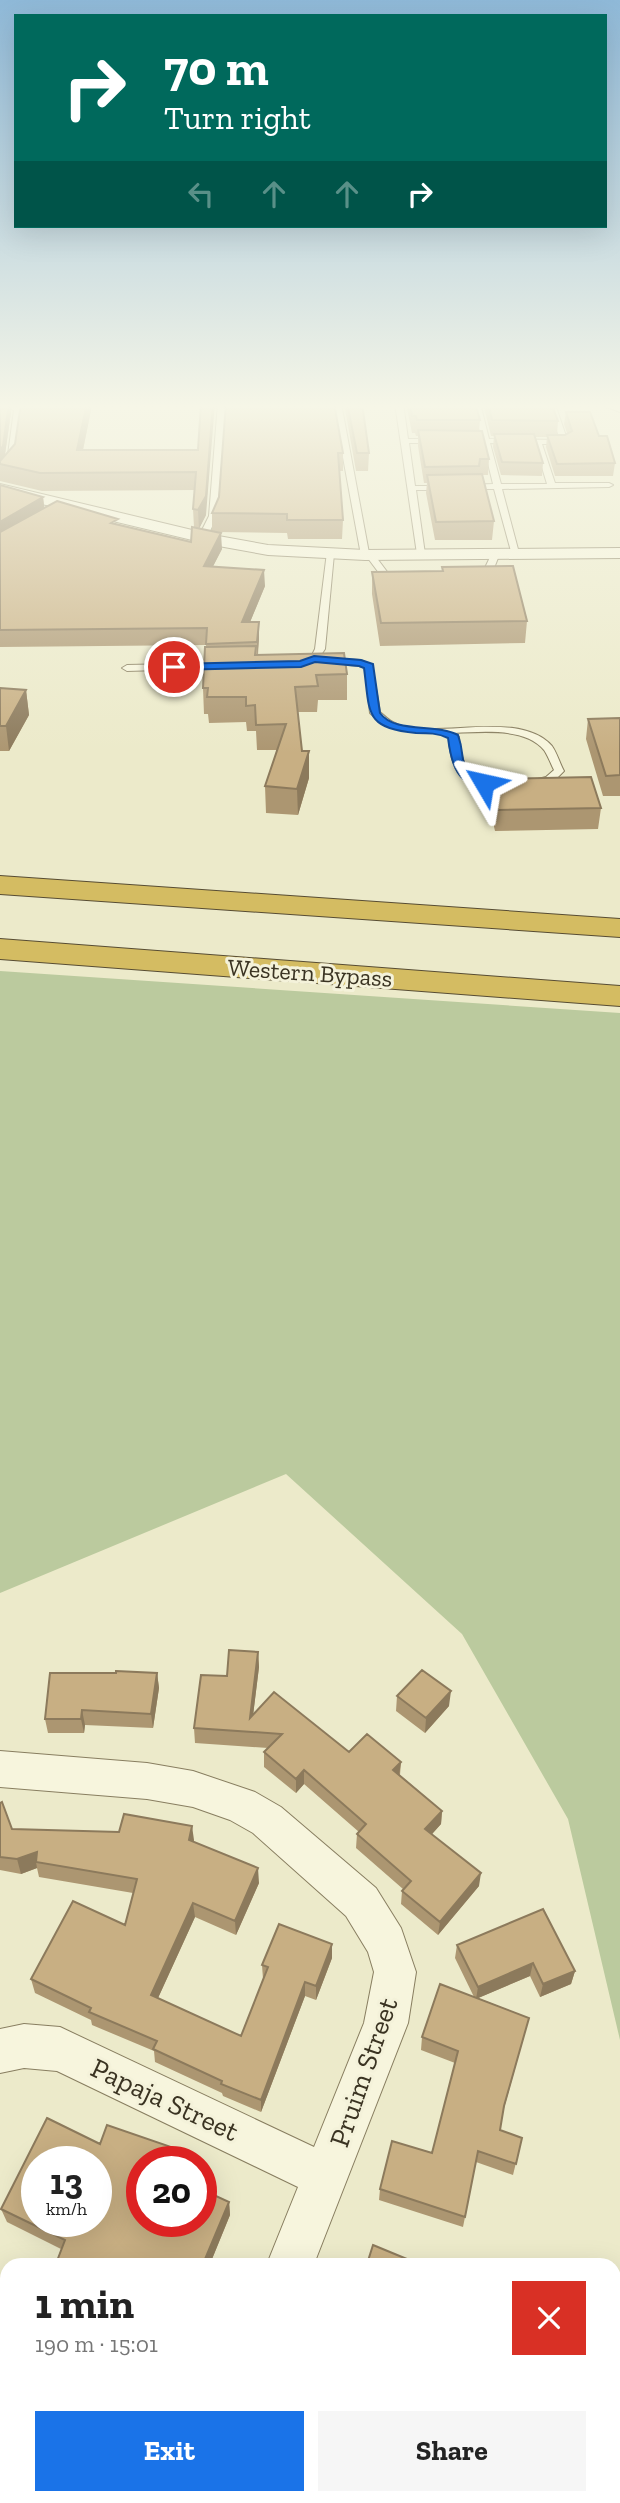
<!DOCTYPE html>
<meta charset="utf-8">
<style>
:root{--surface:#fff;--page:#f6f6f6;--text:#222;--muted:#767676;--accent:#1a73e8}
body{margin:0;font-family:"Zilla Slab",serif;background:var(--page);color:var(--text);height:100vh;display:flex;flex-direction:column;font-size:26px;white-space:nowrap}
*{box-sizing:border-box;margin:0}
p{font-size:23px;color:var(--muted)}
.icon{flex:none;width:38px;height:38px;fill:none;stroke:currentColor;stroke-width:2;stroke-linecap:round;stroke-linejoin:round}
.map{position:relative;flex:1;overflow:hidden}
.panel{position:absolute;left:0px;top:2258px;width:621px;height:247px;display:flex;flex-direction:column;background:var(--surface);border-radius:21px 21px 0 0;box-shadow:0 7px 28px #0002}
.panel>*{flex:none}
.top-card{position:absolute;left:14px;top:14px;width:593px;height:214px;border-radius:0px;box-shadow:0 7px 28px #0002;background:#00695c;color:#fff;overflow:hidden}
.speed{position:absolute;left:21px;top:2146px;display:flex;gap:14px;font-size:35px;font-weight:700;text-align:center}
.speed>*{display:grid;place-content:center;width:91px;height:91px;border-radius:50%;background:var(--surface);box-shadow:0 7px 28px #0002;line-height:1}
.speed small{font-size:18px;font-weight:400}
.speed .limit{border:10px solid #d22;background:#fff;color:#111}
.pin{position:absolute;display:grid;place-items:center;width:60px;height:60px;color:#fff;margin:-30px;border:4px solid #fff;border-radius:50%;box-shadow:0 2px 7px #0007}
.me{position:absolute;width:77px;margin:-38px;rotate:306deg;stroke-linejoin:round;filter:drop-shadow(0 0 5px #0008)}
.turn{display:flex;align-items:center;gap:24px;height:147px;padding:0 35px;font-size:32px}
.turn .icon{width:91px;height:91px;stroke-width:2.5}
.turn b{display:block;font-size:49px;line-height:60px}
.lanes{display:flex;align-items:center;height:66px;padding:0 35px;background:#0003;justify-content:center;gap:35px;direction:ltr}
.lanes .off{opacity:.35}
.round{display:grid;place-items:center;flex:none;width:74px;height:74px;border-radius:0px;background:var(--page)}
.headline{display:flex;align-items:center;justify-content:space-between;height:119px;padding:0 35px}
h1{font-size:42px;font-weight:700;line-height:52px}
.button{display:flex;gap:14px;margin-top:auto;padding:14px 35px}
.button a{flex:1;height:80px;border-radius:0px;background:var(--accent);color:#fff;font-size:28px;font-weight:700;line-height:80px;text-align:center}
.button a+a{background:var(--page);color:var(--text)}
.map>svg:first-child{display:block}
.green{fill:#bbca9e}
.lines{fill:none;stroke-linecap:round;stroke-linejoin:round}
.lane-casing{stroke:#887e60;stroke-width:2}
.street-casing{stroke:#887e60;stroke-width:2}
.secondary-casing{stroke:#6a5f42;stroke-width:2}
.highway-casing{stroke:#574c33;stroke-width:2}
.lane{fill:#f7f5dd;fill-rule:evenodd}
.street{fill:#f7f5dd;fill-rule:evenodd}
.secondary{fill:#f7f5dd;fill-rule:evenodd}
.highway{fill:#d4bc62;fill-rule:evenodd}
.wall{fill:#ac9671}
.shaded-wall{fill:#8c7a5c}
.building{fill:#c8af83;stroke:#8c7a5c;stroke-width:2;fill-rule:evenodd}
.route{fill:#1a73e8;stroke:#114b97;stroke-width:2}
.labels{text-anchor:middle;stroke-width:6;stroke-linejoin:round;paint-order:stroke}
.street-label{font-size:24px;fill:#3a3322;stroke:#f4f2da}
.near-street-label{font-size:28px;fill:#3a3322;stroke:#f4f2da}
</style>
<div class="map">
<svg width="620" height="2503" viewBox="0 0 620 2503">
<rect width="100%" height="100%" fill="#eceaca"/>
<path class="green" d="M0 971 620 1013V2040L568 1819 462 1634 286 1474 0 1593Z"/>
<g class="lines">
<g class="lane-casing">
<path id="lane" d="M0 403 17 404 22 410 15 462 0 479V472L7 462 14 410 0 406Z
M218 403H226L217 516 210 531 199 539 195 537 203 528 209 516Z
M333 403H341L369 553H373L391 577 402 579V583L385 581 367 557 361 555Z
M395 403H403L408 439H435L439 441 435 443H409L415 486H445L449 488 445 490H416L425 554 421 556 417 554Z
M472 403H480L489 439 560 440 550 410 527 403H539L556 407 568 442 564 444H542L555 483H609L613 485 609 487 502 489 519 553 512 555 494 489H466L462 487 466 485 493 484 483 443H466L462 441 466 439H482ZM490 443 535 444 547 484H501Z
M493 551 500 553C494 567 492 581 475 581V577L482 574Z
M327 552 334 554 325 649 317 661 304 666 299 663 311 657 315 649Z
M329 658 361 660 372 665 380 712C384 715 388 720 393 722 430 743 517 707 552 746 557 753 560 764 564 771L554 781 530 785V781L546 777 554 770C551 764 548 756 544 750 525 727 481 732 454 733L459 737C460 763 468 778 495 781 502 782 507 782 512 785 506 789 499 788 491 786 461 782 450 769 449 738 422 723 400 743 370 713L365 668 359 666 326 663 324 661Z
M220 663 223 664V668L127 671 122 668 127 665Z"/>
</g>
<g class="street-casing">
<path id="street" d="M0 484 213 535 268 545 365 550 620 548V558L365 560 268 555 213 545 0 494Z
M0 1751 147 1763 193 1771 255 1792 281 1807 376 1888 401 1928 416 1972 408 2023 314 2264H267L298 2187 57 2071 24 2068 0 2073V2029L24 2024 60 2027 314 2147 364 2023 374 1972 368 1952 346 1916 253 1833 230 1820 193 1807 147 1799 0 1787Z
M0 2411H7V2461H0Z
M115 2497H227L225 2503H118Z"/>
</g>
<g class="secondary-casing">
<path id="secondary" d="M604 403H620V412L607 407Z
M620 2345V2429L614 2431V2348Z
M614 2478 620 2492V2503H555L556 2497H614Z"/>
</g>
<g class="highway-casing">
<path id="highway" d="M0 876 620 919V937L0 894Z
M0 939 620 986V1006L0 959Z"/>
</g>
<use href="#lane" class="lane"/>
<use href="#street" class="street"/>
<use href="#secondary" class="secondary"/>
<use href="#highway" class="highway"/>
</g>
<path class="wall" d="M0 403 11 412 5 455 15 444 21 403H90L91 410 83 450H198L206 515 199 528 212 531V513L219 497 226 403 343 453V471H339L343 520 342 539H288L287 533 216 532 222 549 213 566 265 586 250 622 259 639 258 655 347 674V700H318L317 712H298L302 751H309V778L298 815 266 813 265 786 277 750H257L256 731H247L246 722 209 723 208 714H204L203 688 206 645 0 647V485L43 497 44 508 191 542 194 527 193 509 195 490 42 491 0 481Z
M344 403H362L369 453 368 471H356Z
M406 403H475L480 420 479 431 489 459 488 475H482L494 521 492 540H435L426 493 427 483H424L418 446V436H416L415 433H412Z
M483 403H551L558 421 557 435H565L567 433 564 424 566 412 599 436 615 463 613 476H555L546 447 547 437H535L543 463 542 476 501 475 493 447 494 436H491Z
M442 567 527 621 525 643 380 646 372 594V572L442 571Z
M0 688 26 690 29 715 9 751H0Z
M620 718V796H603L586 739 588 719Z
M489 779 601 808 598 829 495 831 488 800Z
M258 1652 259 1667 253 1715 349 1752 401 1762 400 1775 442 1811 441 1824 432 1834 479 1886 438 1935 401 1904 402 1891 403 1889 356 1848 357 1834 359 1832 304 1784 296 1793 264 1767V1752L268 1748 195 1743 194 1728 227 1676Z
M157 1673 159 1688 153 1728 85 1725 84 1733H48L45 1719Z
M397 1696 449 1706 425 1733 396 1711Z
M0 1803 12 1829 194 1840 193 1842 259 1883 236 1935 195 1917 158 1998 241 2036 263 1979 262 1965 332 1944V1958L316 2000 305 1996 261 2112 223 2096 222 2093 155 2062 154 2051 92 2025 91 2020 35 1993 31 1979 125 1925 133 1893 39 1877 37 1868 21 1874 0 1870Z
M457 1945 575 1971 571 1984 540 1997 530 1976 478 1998 529 2018 503 2112 500 2130 522 2138 513 2175 476 2162 463 2227 379 2200 380 2189 432 2153 455 2063 421 2050 422 2037 474 1997 455 1958Z
M100 2144 177 2149 179 2161H142L229 2202 230 2215 210 2264H58L57 2261 61 2249 7 2222 1 2209Z
M7 2353V2413L4 2409 0 2408V2370Z"/>
<path class="shaded-wall" d="M9 403H10L11 412 4 461 0 464V450Z
M87 403H90L91 410 79 469 77 450Z
M213 403H215L206 515 199 529 198 510Z
M43 497 45 513 0 539V522Z
M221 533 222 549 205 582 204 566Z
M264 570 265 586 243 639 242 622Z
M259 622V639L257 659V642Z
M26 690 29 715 9 751 6 726Z
M309 751V778L298 815 297 789Z
M258 1652 259 1667 251 1732 250 1718Z
M157 1673 159 1688 153 1728 151 1714Z
M451 1691 449 1706 425 1733 426 1718Z
M82 1710 85 1725 84 1733 81 1719Z
M401 1762 399 1776 393 1770Z
M304 1770V1784L296 1793V1779Z
M442 1811 441 1824 424 1843 425 1829Z
M192 1826 194 1840 190 1855 189 1840Z
M37 1852 36 1862 37 1868 21 1874 17 1859Z
M258 1868 259 1883 236 1935 235 1921Z
M481 1873 479 1886 438 1935 440 1922Z
M193 1903 195 1917 153 2009 151 1995Z
M332 1944V1958L316 2000V1986Z
M533 1963 530 1976 476 1999 478 1987Z
M575 1971 571 1984 540 1997 543 1984Z
M305 1982V1996L261 2112V2100Z
M177 2149 179 2161H173Z
M229 2202 230 2215 210 2264H203Z"/>
<path class="building" d="M0 403H9L3 446 0 450Z
M21 403H87L77 450H198L201 403H213L206 496 198 510 193 509 196 472 40 473 0 464V461L15 444Z
M226 403H334L343 453H338L343 520H287V514L212 513 219 497Z
M347 403H362L369 453H357Z
M410 403H475L480 420H417L416 416H412Z
M488 403H551L558 421 492 420Z
M566 412H590L599 436H607L615 463 557 464 547 435H565L572 431Z
M418 430 482 431 489 459H480L479 466 425 467Z
M494 434H534L543 463 502 462Z
M482 474 494 521 436 522 427 475Z
M0 485 43 497 0 522Z
M57 501 118 519 111 523 191 542 192 527 221 533 204 566 264 570 242 622H259L257 642 206 644 207 628 0 630V532Z
M513 566 527 621 381 623 372 572 443 571 442 567Z
M256 646 255 655 344 653 347 674 316 675 318 686 295 687 302 751H309L297 789 265 786 286 724 256 725 255 705 246 706V697H207L208 688H203L205 647Z
M0 688 26 690 6 726H0Z
M620 718V775L606 776 588 719Z
M591 777 601 808 497 810 489 779Z
M229 1650 258 1652 250 1718 274 1692 349 1752 367 1734 401 1762 393 1770 442 1811 425 1829 481 1873 440 1922 402 1891 411 1881 357 1834 366 1824 304 1770 296 1779 264 1752 282 1734 194 1728 201 1675 227 1676Z
M422 1670 451 1691 426 1718 397 1696Z
M116 1671 157 1673 151 1714 82 1710 81 1719H45L50 1673H116Z
M2 1802 12 1829 119 1832 124 1814 192 1826 189 1840 258 1868 235 1921 193 1903 151 1995 241 2036 268 1967 262 1965 279 1924 332 1944 316 1986 305 1982 261 2100 221 2084 222 2081 153 2049 157 2041 89 2012 91 2008 31 1979 73 1901 125 1925 137 1879 36 1862 37 1852 17 1859 0 1857V1803Z
M543 1909 575 1971 543 1984 533 1963 478 1987 457 1945Z
M440 1984 529 2018 504 2106 500 2130 522 2138 516 2164 478 2151 465 2217 380 2189 392 2141 432 2153 458 2051 422 2037Z
M47 2118 100 2144 107 2125 177 2149 173 2161H142V2221H201V2189L229 2202 203 2264H67L57 2261 65 2240 1 2209ZM37 2161H96V2221H37Z
M373 2245 419 2264H367Z
M7 2353V2409L4 2408 3 2398H0V2370Z"/>
<linearGradient id="sky" x2="0" y2="1"><stop stop-color="#8fb9d8"/><stop offset="0.54" stop-color="#f6f6e7"/><stop offset="1" stop-color="#f6f6e7" stop-opacity="0"/></linearGradient>
<rect width="620" height="753" fill="url(#sky)"/>
<path class="route" d="M314 656 361 660 373 664 380 713C395 734 436 723 458 735 468 763 453 766 488 780V785C457 789 451 762 448 738 438 733 428 733 416 733 364 728 370 713 364 668L359 666 315 662 301 667 174 670 169 667 174 664 300 661Z"/>
<g class="labels">
<g class="street-label">
<text transform="translate(310 973) rotate(4)" y="8">Western Bypass</text>
</g>
<g class="near-street-label">
<text transform="translate(363 2072) rotate(-71)" y="10">Pruim Street</text>
<text transform="translate(165 2099) rotate(25)" y="10">Papaja Street</text>
</g>
</g>
</svg>
<div class="speed"><div>13<small>km/h</small></div><div class="limit">20</div></div>
<div class="pin" style="left:174px;top:667px;background:#d93025"><svg class="icon" aria-label="arrive" viewBox="0 0 24 24"><path d="M6 21V4h12l-3 4 3 4H6"/></svg></div>
<svg class="me" style="left:484px;top:783px" viewBox="-20 -20 40 40"><path d="M0-17L14 15 0 8-14 15z" fill="#1a73e8" stroke="#fff" stroke-width="4"/></svg>
<div class="top-card">
<div class="turn"><svg class="icon" aria-label="right" viewBox="0 0 24 24"><path d="M7 20v-9h11M14 6l5 5-5 5"/></svg><div><b>70 m</b>Turn right</div></div>
<div class="lanes"><svg class="icon off" aria-label="left" viewBox="0 0 24 24"><path d="M17 20v-9H6M10 6l-5 5 5 5"/></svg><svg class="icon off" aria-label="ahead" viewBox="0 0 24 24"><path d="M12 20V5M6 11l6-6 6 6"/></svg><svg class="icon off" aria-label="ahead" viewBox="0 0 24 24"><path d="M12 20V5M6 11l6-6 6 6"/></svg><svg class="icon" aria-label="right" viewBox="0 0 24 24"><path d="M7 20v-9h11M14 6l5 5-5 5"/></svg></div>
</div>
<section class="panel">
<div class="headline"><div><h1>1 min</h1><p>190 m · 15:01</p></div><a class="round" style="background:#d93025;color:#fff"><svg class="icon" aria-label="close" viewBox="0 0 24 24"><path d="M6 6l12 12M18 6L6 18"/></svg></a></div>
<div class="button"><a>Exit</a><a>Share</a></div>
</section>
</div>
